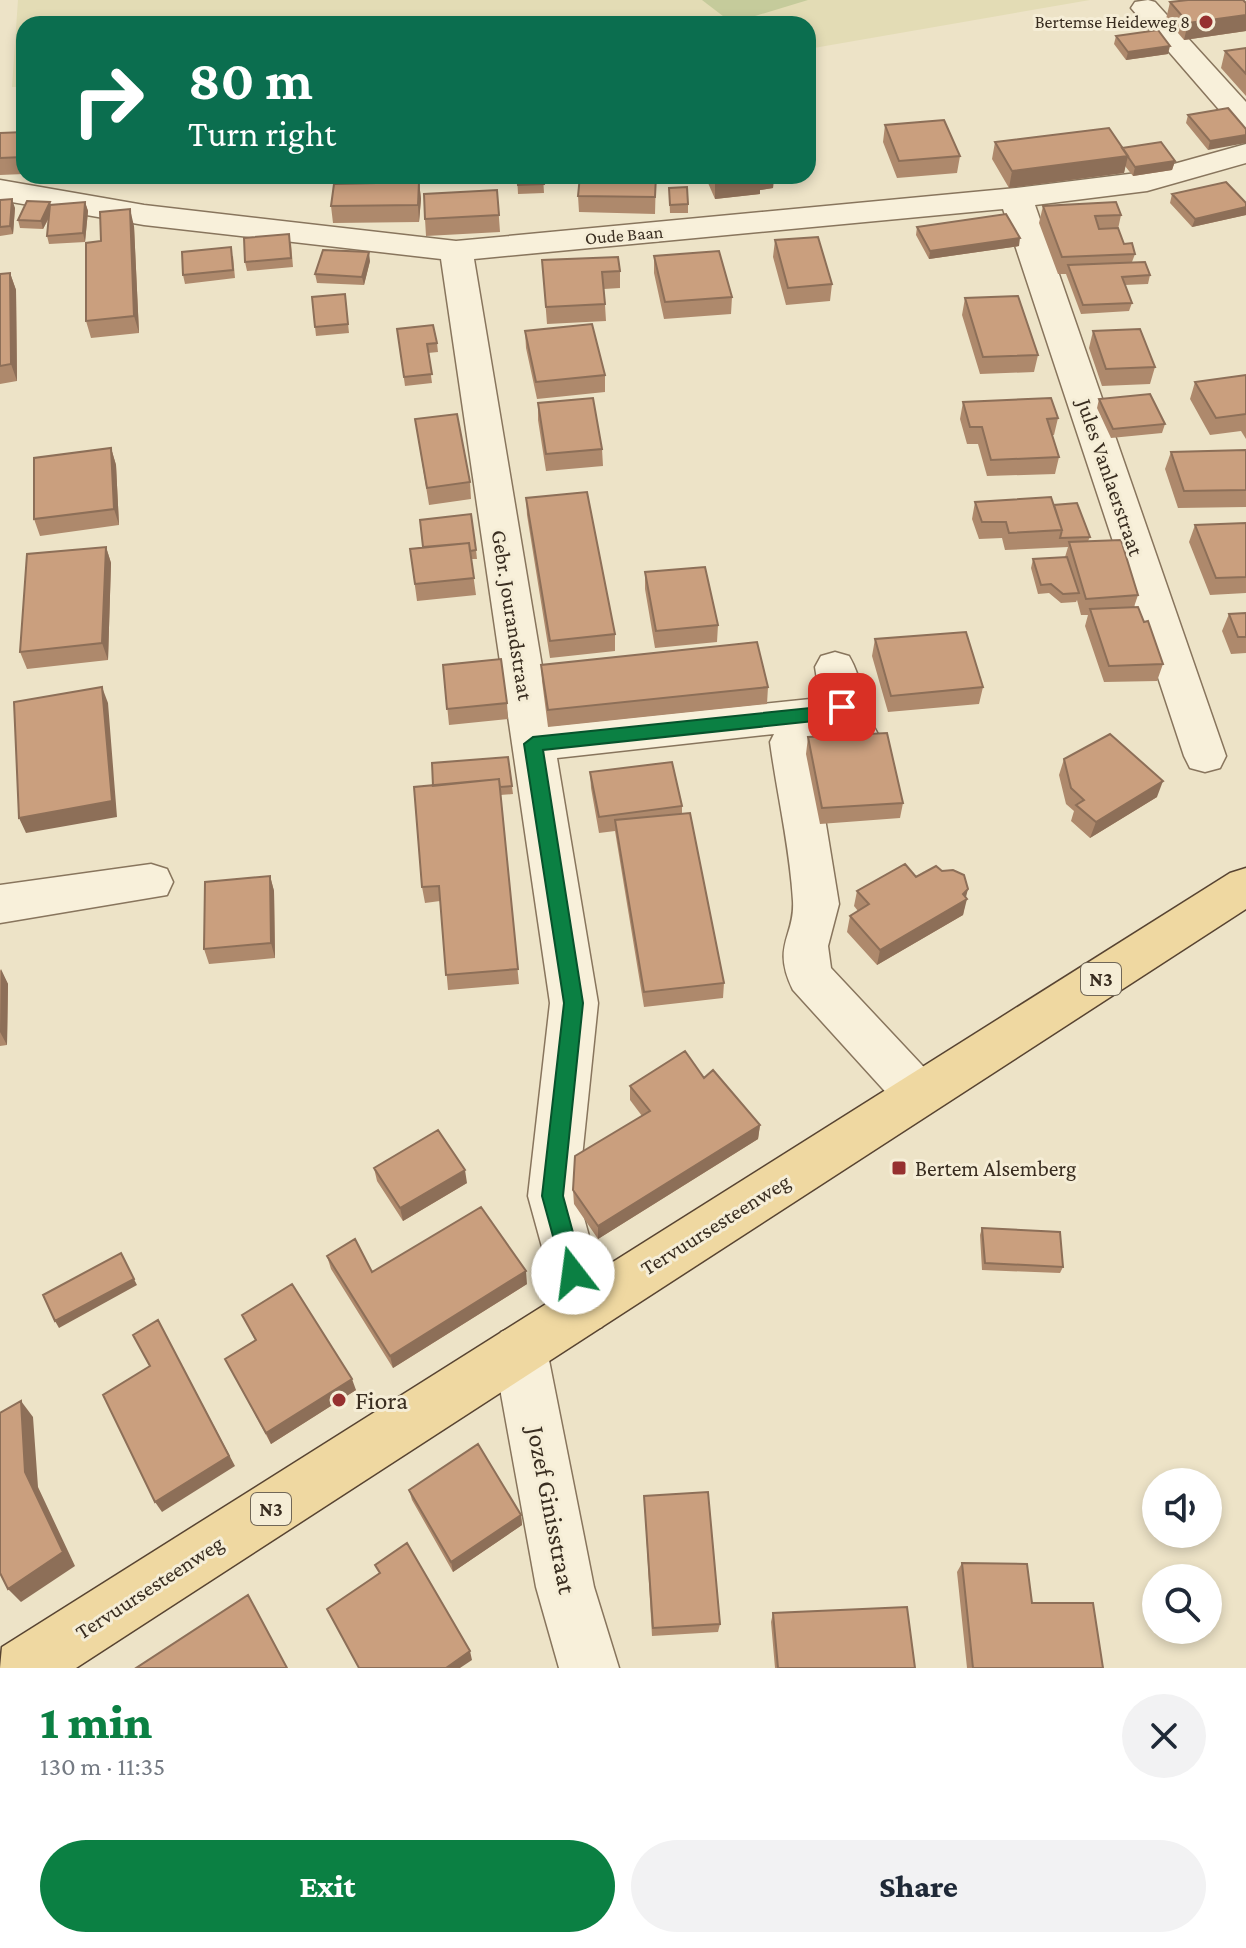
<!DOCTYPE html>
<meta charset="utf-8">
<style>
:root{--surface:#fff;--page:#f2f2f3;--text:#1f2937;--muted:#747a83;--accent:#0b8043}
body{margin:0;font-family:"Crimson Pro",serif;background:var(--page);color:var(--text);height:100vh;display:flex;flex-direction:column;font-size:30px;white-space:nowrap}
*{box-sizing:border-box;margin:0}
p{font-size:26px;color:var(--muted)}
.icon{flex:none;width:44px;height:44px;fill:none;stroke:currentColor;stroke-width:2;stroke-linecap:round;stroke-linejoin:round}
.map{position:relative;height:1668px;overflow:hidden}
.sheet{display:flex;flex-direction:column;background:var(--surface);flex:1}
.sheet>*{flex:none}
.guide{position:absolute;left:16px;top:16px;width:800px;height:168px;border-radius:24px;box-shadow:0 4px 12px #0003;background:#0b6e4f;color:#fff;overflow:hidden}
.tools{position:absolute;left:1142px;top:1468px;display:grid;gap:16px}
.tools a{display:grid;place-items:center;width:80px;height:80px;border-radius:50%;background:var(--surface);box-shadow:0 4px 12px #0003;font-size:40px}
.pin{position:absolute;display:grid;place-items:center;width:68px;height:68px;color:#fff;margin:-34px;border-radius:16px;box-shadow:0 4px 12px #0006}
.me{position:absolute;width:88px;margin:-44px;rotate:345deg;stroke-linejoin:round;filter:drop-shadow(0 0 6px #0008)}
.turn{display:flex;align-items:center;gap:28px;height:168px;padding:0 40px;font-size:36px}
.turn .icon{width:104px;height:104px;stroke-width:2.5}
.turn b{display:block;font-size:56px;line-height:68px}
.round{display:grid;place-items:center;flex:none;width:84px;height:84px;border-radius:42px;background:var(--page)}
.summary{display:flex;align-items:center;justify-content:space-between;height:136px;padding:0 40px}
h1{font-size:48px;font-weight:800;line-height:60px;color:var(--accent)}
.cta{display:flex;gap:16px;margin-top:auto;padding:16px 40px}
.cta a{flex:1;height:92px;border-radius:48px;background:var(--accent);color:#fff;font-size:32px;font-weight:800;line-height:92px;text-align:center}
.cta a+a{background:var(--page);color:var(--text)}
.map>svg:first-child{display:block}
.farmland{fill:#e3dcb5}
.green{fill:#c5cb9b}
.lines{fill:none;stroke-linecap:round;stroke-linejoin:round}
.minor-casing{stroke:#88755d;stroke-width:3}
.major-casing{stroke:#574331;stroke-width:3}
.minor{fill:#f8f0da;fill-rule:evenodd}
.major{fill:#efd8a1;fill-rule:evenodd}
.wall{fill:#ae896c}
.shaded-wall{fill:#8d6f58}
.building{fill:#ca9f7e;stroke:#8d6f58;stroke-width:2}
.route{fill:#0b8043;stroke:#07532c;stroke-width:2}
.poi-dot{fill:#96302f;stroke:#f5edd6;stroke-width:3}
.labels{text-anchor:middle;stroke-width:6;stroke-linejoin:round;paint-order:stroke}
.far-poi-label{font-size:18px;fill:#392d20;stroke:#f5edd6;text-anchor:end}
.far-street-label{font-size:18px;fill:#392d20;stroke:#f5edd6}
.shield{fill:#f5edd6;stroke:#716757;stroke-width:2}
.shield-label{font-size:20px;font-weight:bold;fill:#392d20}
.street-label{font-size:22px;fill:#392d20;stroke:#f5edd6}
.poi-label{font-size:22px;fill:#392d20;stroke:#f5edd6;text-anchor:start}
.near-poi-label{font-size:26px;fill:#392d20;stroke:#f5edd6;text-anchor:start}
.near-street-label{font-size:26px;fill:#392d20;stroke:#f5edd6}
</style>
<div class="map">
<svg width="1246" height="1668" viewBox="0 0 1246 1668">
<rect width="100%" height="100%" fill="#ede3c7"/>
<path class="farmland" d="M18 0H1090L808 49V24H24V87H12Z"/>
<path class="green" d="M702 0H808L732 23Z"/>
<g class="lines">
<g class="minor-casing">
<path id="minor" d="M1148 0 1155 2 1246 102V130L1235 128 1131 8 1135 2Z
M1246 144V163L1147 191 1035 205 1226 756 1220 768 1205 772 1190 768 1184 756 1003 209 474 259 552 726 820 698 815 667 821 656 835 652 849 656C860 675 871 710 849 722L874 727 880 738 874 749 859 754 815 757 839 904 828 946 831 968 935 1079 942 1094 935 1109 918 1116 901 1109 793 990C771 945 795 937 793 901 790 848 777 794 770 742L774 734 557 758 598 1003 578 1196 609 1309 602 1327 583 1334 564 1327 528 1196 550 1003 441 259 144 225 0 200V180L144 205 456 241 1016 188 1145 172Z
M151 864 167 869 173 882 167 895 0 923V885Z
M520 1324 539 1332 547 1350 594 1587 619 1668H559L536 1587 493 1350 501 1332Z"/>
</g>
<g class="major-casing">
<path id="major" d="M1246 868V909L76 1668H0L2 1647 1230 873Z"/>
</g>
<use href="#minor" class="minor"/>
<use href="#major" class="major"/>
</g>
<path class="wall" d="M1170 2 1246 3V31L1184 40 1166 19Z
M1116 36 1168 54 1126 60 1114 44Z
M1246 48V96L1221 68 1225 51Z
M1228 108 1208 150 1186 123 1188 115Z
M885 125 960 156 957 173 897 178 883 142Z
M24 132V174L0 175V133Z
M995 142 1122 148 1175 161 1172 170 1133 176 1125 166 1124 173 1009 188 992 159Z
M80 176H172L171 181 82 184Z
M198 176H276L198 178Z
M413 176H462V177L413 179Z
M517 176H543L544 193 518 194Z
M553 176H576V181H554Z
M656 176 655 214 579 212 578 196Z
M705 176H774L773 188 760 190V194L715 199Z
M419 182 421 199 419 222 333 223 331 206Z
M669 188 688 204V213H670Z
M497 190 500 232 426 236 425 219Z
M1172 194 1246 203V215L1192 227 1170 203Z
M0 200 15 208 13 234 0 236Z
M50 202V205L85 202 88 211 85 242 49 244 47 236 49 218 43 229 20 228 18 220Z
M1043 206 1121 215 1118 229 1124 244 1135 254 1132 262 1150 275 1148 284 1125 285 1132 303 1129 311 1081 314 1066 274H1058L1039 223Z
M134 226 139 333 91 338 86 321 101 241Z
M917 227 1019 246 929 259 916 235Z
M775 240 832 284 830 301 786 305 773 257Z
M291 243 293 267 247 271 245 262Z
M233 256 235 278 185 284 183 275Z
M654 256 732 297 731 314 664 319 654 273Z
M542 260 620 271V288L604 289 606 321 547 324Z
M370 261 364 285 317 283 315 274Z
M10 273 16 290 17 381 0 384V274Z
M345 294 349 333 316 336 315 327Z
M965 298 1038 355 1034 372 980 374 962 315Z
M397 329 437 343 438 352 428 353 432 383 405 386Z
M525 331 605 375V392L537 399 526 348Z
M1093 331 1155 367 1150 384 1102 386 1089 348Z
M1246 375V439L1241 431 1210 435 1190 399 1195 382Z
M1099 399 1165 424 1162 433 1111 438 1097 408Z
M963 402 1058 418 1054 435H1052L1059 457 1055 474 987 476 978 444H967L960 419Z
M538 403 602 449 603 466 546 471 538 420Z
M415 419 470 482 471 499 429 505Z
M111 448 116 465 119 525 40 536 34 519Z
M1246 450V507L1178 508 1165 469 1171 452Z
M526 498 615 634V651L550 658 527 515Z
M975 502 1054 505 1090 537 1088 541 1138 595 1134 607 1144 622 1163 664 1157 681 1104 682 1085 626 1088 615H1081L1077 600 1076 602 1061 603 1049 593 1038 594 1031 568 1033 559 1065 557 1068 547 1005 550 1002 538 979 539 972 519Z
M1246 523V593L1210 595 1189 542 1195 525Z
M106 547 111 563 108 660 27 669 20 652Z
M410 549 476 550 477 559H471L476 595 417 601Z
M645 572 718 625 717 642 655 648 645 589Z
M1246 613V653L1231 654 1222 631 1229 614Z
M875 639 983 687 979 704 888 712 872 656Z
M443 665 507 703 508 719 449 725Z
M541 665 768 687 767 704 548 727 542 681Z
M808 737 903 803 900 818 820 824 806 754Z
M508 757 513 794 500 795 519 984 448 990 440 901 425 903 422 887 433 786Z
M1064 759 1157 797 1090 838 1071 821 1074 811 1066 804 1059 775Z
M590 772 682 806V813L724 983 723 998 644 1007 615 831 599 833 591 788Z
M270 876 274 891 275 958 209 964 204 949Z
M916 877 966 898 963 915 877 965 847 932 850 916 858 911 854 906 857 891Z
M0 969 8 984 7 1045 0 1046Z
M704 1078 760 1125 758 1139 598 1239 574 1204 573 1190 642 1116 630 1100V1086Z
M374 1168 467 1183 403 1221 377 1181Z
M982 1228 1063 1267 1060 1273 982 1270 980 1235Z
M327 1256 372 1272 527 1284 393 1368 331 1269Z
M242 1315 356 1390 271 1444 225 1359 255 1340Z
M409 1490 521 1515 522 1525 453 1572 412 1500Z
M644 1496 720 1624 718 1632 652 1636Z
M962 1563 1032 1603 1103 1668H967L957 1572Z
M773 1613 915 1668H775L771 1622Z"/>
<path class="shaded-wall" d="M1246 15V31L1184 40 1188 23Z
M1170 46 1168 54 1126 60 1128 52Z
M1246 135V143L1208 150 1210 141Z
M1128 156 1124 173 1009 188 1012 171Z
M1175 161 1172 170 1133 176 1135 167Z
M759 176H774L773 188 760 190V194L715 199V182Z
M419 182 421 199 419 222 418 205Z
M12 199 15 208 13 234 10 226Z
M50 202 52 211 43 229 41 221Z
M85 202 88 211 85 242 83 233Z
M1246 207V215L1192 227 1195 219Z
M130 209 134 226 139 333 134 316Z
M1020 238 1019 246 929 259 930 251Z
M369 252 370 261 364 285 362 277Z
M10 273 16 290 17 381 11 364Z
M111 448 116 465 119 525 114 509Z
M106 547 111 563 108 660 102 643Z
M102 687 108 703 117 817 26 833 19 818Z
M1163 781 1157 797 1090 838 1096 822Z
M270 876 274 891 275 958 271 943Z
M968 889 965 901 967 899 963 915 877 965 880 950Z
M1 969 8 984 7 1045 0 1032Z
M760 1125 758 1139 598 1239V1226Z
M465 1170 467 1183 403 1221 400 1208Z
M526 1271 527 1284 393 1368 390 1356Z
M134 1279 137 1285 59 1328 55 1321Z
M158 1320 235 1466 162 1512 155 1502Z
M352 1379 356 1390 271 1444 266 1433Z
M21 1401 33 1417 38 1487 75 1566 21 1602 8 1589 25 1472Z
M521 1515 522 1525 453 1572 451 1562Z
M470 1651 472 1660 460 1668H446Z"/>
<path class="building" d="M1188 0H1243L1246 3V15L1188 23 1170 2Z
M1158 30 1170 46 1128 52 1116 36Z
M1246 48V74L1225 51Z
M1228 108 1246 129V135L1210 141 1188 115Z
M944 120 960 156 899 161 885 125Z
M1109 128 1128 156 1012 171 995 142Z
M24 132V157L0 158V133Z
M1161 142 1175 161 1135 167 1122 148Z
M517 176H543L544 184 518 185Z
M580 176H656L655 197 578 196Z
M713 176H761V177L715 182Z
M419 182 418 205 331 206 334 184Z
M1226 182 1246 203V207L1195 219 1172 194Z
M687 187 688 204 670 205 669 188Z
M497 190 499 215 425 219 424 194Z
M12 199 10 226 0 227V200Z
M27 201 50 202 41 221 18 220Z
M85 202 83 233 47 236 50 205Z
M1116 202 1121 215 1095 216 1099 229 1118 228 1124 244 1132 243 1135 254 1062 257 1043 206Z
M130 209 134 316 86 321V243L101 241 100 212Z
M1006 214 1020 238 930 251 917 227Z
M289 234 291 258 245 262 244 238Z
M818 237 832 284 788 288 775 240Z
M231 247 233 270 183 275 182 252Z
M323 250 369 252 362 277 315 274Z
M719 251 732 297 665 302 654 256Z
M618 257 620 271 602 272 605 304 546 307 542 260Z
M1145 262 1150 275 1122 277 1132 303 1083 305 1068 265Z
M10 273 11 364 0 366V274Z
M345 294 348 324 315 327 312 297Z
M1018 296 1038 355 983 357 965 298Z
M592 324 605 375 536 382 525 331Z
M433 325 437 343 427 344 432 374 404 377 397 329Z
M1140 329 1155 367 1106 369 1093 331Z
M1246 375V414L1216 418 1195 382Z
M1150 394 1165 424 1113 429 1099 399Z
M593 398 602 449 546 454 538 403Z
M1051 398 1058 418 1047 419 1059 457 991 460 982 427H970L963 402Z
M457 414 470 482 427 488 415 419Z
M111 448 114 509 34 519V458Z
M1246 450V490L1184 491 1171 452Z
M587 492 615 634 550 641 526 498Z
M1051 497 1062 530 1009 533 1006 522H982L975 502Z
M1077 503 1090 537 1060 538 1062 530 1054 505Z
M471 514 476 550 470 551 469 543 423 547 420 520Z
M1246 523V577L1216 578 1195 525Z
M1121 540 1138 595 1086 599 1069 542Z
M469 543 474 578 415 584 410 549Z
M106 547 102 643 20 652 27 554Z
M1067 557 1079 593 1063 594 1051 584 1041 585 1033 559Z
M705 567 718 625 656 631 645 572Z
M1138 607 1144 622 1148 621 1163 664 1109 666 1090 609Z
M1246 613V637H1238L1229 614Z
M966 632 983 687 891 696 875 639Z
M757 642 768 687 548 710 541 665Z
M501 659 507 703 447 709 443 665Z
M102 687 112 801 19 818 14 702Z
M887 733 903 803 822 808 808 737Z
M1110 734 1163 781 1096 822 1076 805 1084 800 1071 788 1064 759Z
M508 757 512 786 500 787 499 779 433 786 432 763Z
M672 762 682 806 599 817 590 772Z
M499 779 518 969 446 975 439 886 422 887 414 787Z
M690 813 724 983 644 992 615 820Z
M905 864 916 877 936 866 942 871 953 870 964 875 968 889 963 894 967 899 880 950 850 916 869 904 857 891Z
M270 876 271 943 204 949 205 882Z
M685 1051 704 1078 713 1070 760 1125 598 1226 573 1190 575 1156 650 1111 630 1086Z
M438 1130 465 1170 400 1208 374 1168Z
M481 1207 526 1271 390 1356 327 1256 355 1239 372 1272Z
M982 1228 1060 1232 1063 1267 985 1263Z
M121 1253 134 1279 55 1321 43 1295Z
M292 1284 352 1379 266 1433 225 1359 256 1340 242 1315Z
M158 1320 229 1456 155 1502 103 1395 150 1366 133 1335Z
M21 1401 25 1472 63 1552 8 1589 0 1573V1413Z
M478 1444 521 1515 451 1562 409 1490Z
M708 1492 720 1624 653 1628 644 1496Z
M407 1543 470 1651 446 1668H359L327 1609 380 1573 375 1565Z
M962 1563 1027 1564 1032 1603H1093L1103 1668H973Z
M248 1595 287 1668H136Z
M907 1607 915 1668H778L773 1613Z"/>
<path class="route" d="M842 700 850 707 833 719 543 750 583 1003 563 1196 584 1273 580 1280 573 1283 565 1280 542 1196 564 1003 524 744 533 737 830 706Z"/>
<g class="poi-dot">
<circle cx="1206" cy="22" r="8"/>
<rect x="891" y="1160" width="16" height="16" rx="4"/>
<circle cx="339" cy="1400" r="8"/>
</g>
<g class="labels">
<g class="far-poi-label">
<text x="1190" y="28">Bertemse Heideweg 8</text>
</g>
<g class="far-street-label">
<text transform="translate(624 235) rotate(-5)" y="6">Oude Baan</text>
</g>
<g class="shield">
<rect x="1081" y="963" width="40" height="32" rx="6"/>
<rect x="251" y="1493" width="40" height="32" rx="6"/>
</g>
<g class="shield-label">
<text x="1101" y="986">N3</text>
<text x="271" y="1516">N3</text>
</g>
<g class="street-label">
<text transform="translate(1111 477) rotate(71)" y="8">Jules Vanlaerstraat</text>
<text transform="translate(513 615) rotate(81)" y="8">Gebr. Jourandstraat</text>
<text transform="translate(715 1224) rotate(-32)" y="8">Tervuursesteenweg</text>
<text transform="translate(149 1587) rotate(-33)" y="8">Tervuursesteenweg</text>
</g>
<g class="poi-label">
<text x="915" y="1176">Bertem Alsemberg</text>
</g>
<g class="near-poi-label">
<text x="355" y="1409">Fiora</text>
</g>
<g class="near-street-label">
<text transform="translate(552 1510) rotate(79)" y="9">Jozef Ginisstraat</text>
</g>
</g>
</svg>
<div class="tools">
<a><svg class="icon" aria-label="sound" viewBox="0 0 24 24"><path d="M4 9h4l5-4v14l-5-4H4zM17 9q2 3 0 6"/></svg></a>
<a><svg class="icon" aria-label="search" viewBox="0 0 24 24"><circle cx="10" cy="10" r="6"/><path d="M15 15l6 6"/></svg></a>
</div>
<div class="pin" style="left:842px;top:707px;background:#d93025"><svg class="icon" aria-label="arrive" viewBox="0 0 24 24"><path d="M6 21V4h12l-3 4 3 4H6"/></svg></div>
<svg class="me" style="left:573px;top:1273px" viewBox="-20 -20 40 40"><circle r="19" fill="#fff"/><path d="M0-13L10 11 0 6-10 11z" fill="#0b8043"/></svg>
<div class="guide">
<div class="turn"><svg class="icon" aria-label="right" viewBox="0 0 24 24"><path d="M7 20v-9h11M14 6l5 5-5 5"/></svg><div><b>80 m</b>Turn right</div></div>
</div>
</div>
<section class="sheet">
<div class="summary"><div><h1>1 min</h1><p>130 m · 11:35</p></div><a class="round"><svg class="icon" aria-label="close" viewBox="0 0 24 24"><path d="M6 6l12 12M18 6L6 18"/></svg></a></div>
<div class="cta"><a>Exit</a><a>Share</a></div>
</section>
